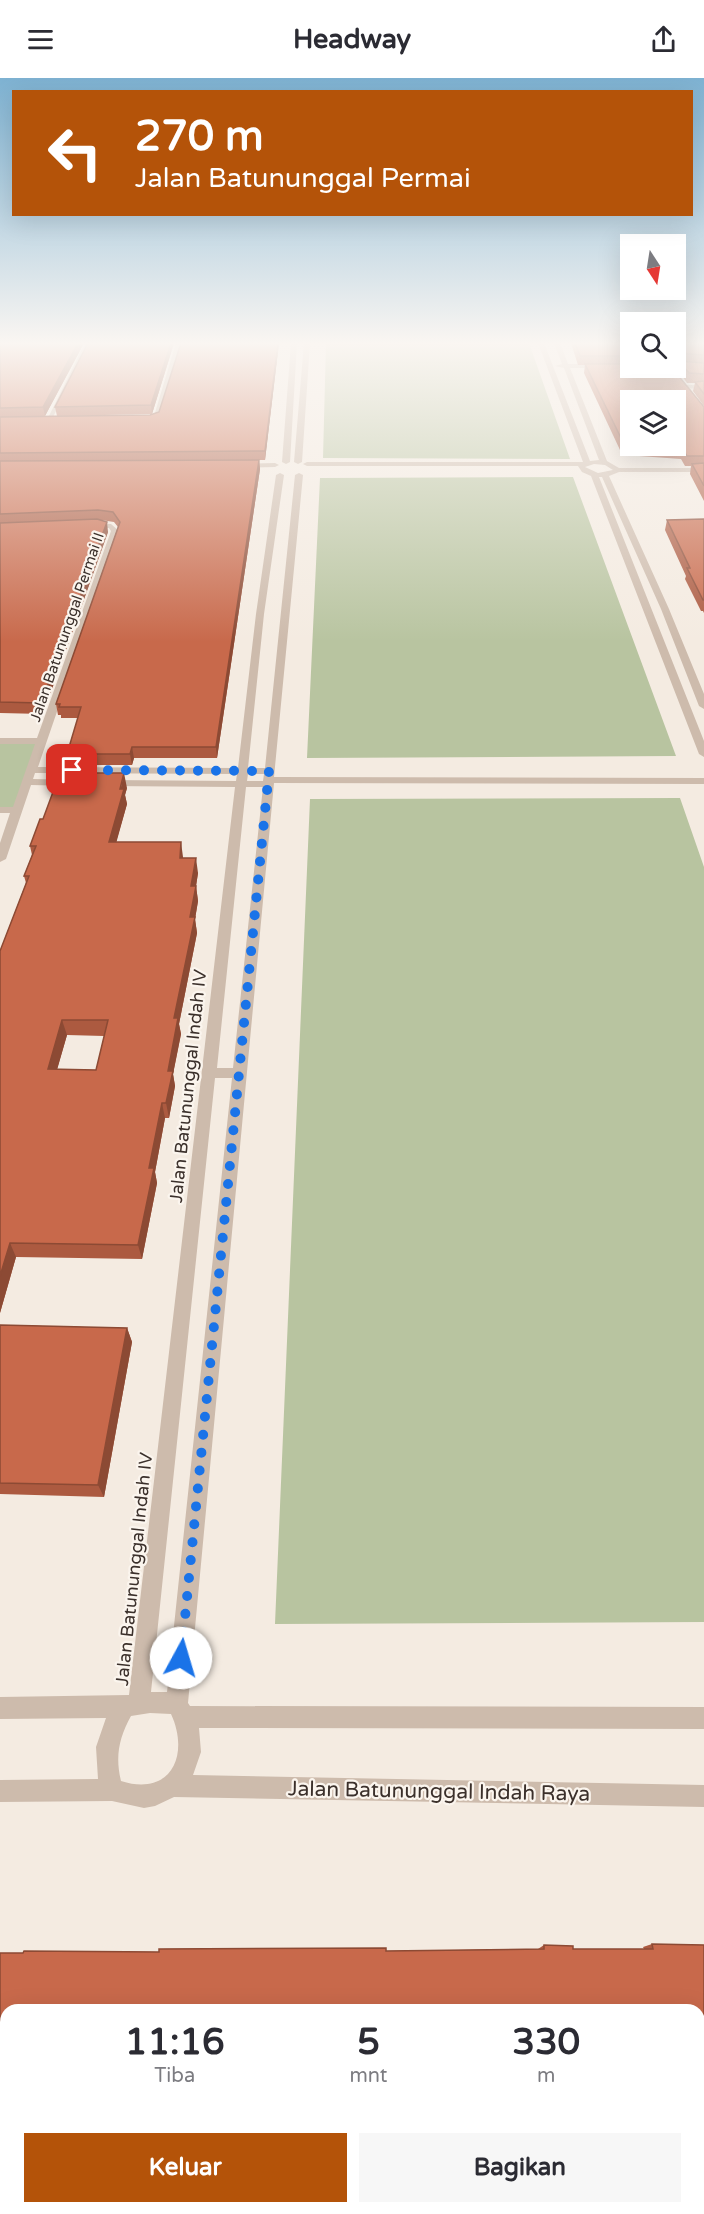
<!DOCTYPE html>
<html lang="id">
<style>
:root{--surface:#fff;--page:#f7f7f7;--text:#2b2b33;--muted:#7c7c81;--accent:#b45309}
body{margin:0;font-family:"Varela Round",sans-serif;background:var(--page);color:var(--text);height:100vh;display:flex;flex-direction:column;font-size:22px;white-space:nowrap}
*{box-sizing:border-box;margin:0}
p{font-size:20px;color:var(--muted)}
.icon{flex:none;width:33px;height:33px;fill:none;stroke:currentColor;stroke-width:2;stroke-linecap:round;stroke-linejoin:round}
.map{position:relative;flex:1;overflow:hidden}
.panel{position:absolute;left:0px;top:1926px;width:705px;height:210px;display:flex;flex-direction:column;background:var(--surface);border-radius:18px 18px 0 0;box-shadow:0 6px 24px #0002}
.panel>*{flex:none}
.top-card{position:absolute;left:12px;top:12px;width:681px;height:126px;border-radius:0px;box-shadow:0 6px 24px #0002;background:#b45309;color:#fff;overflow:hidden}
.needle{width:39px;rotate:168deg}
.tools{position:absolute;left:620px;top:156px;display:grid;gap:12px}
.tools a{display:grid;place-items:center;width:66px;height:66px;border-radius:0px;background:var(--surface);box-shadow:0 6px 24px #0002;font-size:30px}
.pin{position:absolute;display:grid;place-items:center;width:51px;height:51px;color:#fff;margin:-26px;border-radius:12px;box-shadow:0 3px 9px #0006}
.me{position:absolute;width:66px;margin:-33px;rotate:6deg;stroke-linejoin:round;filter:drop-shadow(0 0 4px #0008)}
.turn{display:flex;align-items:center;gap:21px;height:126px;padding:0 24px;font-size:27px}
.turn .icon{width:78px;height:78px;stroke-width:2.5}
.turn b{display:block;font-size:42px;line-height:51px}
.eta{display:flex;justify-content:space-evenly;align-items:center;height:102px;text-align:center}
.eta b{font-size:36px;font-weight:700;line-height:42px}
.button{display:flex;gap:12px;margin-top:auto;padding:12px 24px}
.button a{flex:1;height:69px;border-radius:0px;background:var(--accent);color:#fff;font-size:24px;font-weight:700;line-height:69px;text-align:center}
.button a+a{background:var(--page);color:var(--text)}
header{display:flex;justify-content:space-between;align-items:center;height:78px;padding:0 24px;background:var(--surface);font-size:27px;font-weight:700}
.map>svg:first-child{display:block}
.green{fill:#b8c4a0}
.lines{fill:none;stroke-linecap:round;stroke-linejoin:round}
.minor{fill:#cdbbac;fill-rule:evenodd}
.wall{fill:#ac5a40;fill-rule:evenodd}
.shaded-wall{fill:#8c4a34}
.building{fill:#c8694b;stroke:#8c4a34;stroke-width:1.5;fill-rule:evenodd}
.route{stroke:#1a73e8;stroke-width:10;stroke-dasharray:0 18}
.labels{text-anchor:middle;stroke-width:4.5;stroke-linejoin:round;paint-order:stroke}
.far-street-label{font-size:15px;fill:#3b302b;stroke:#fbf5ee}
.street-label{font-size:18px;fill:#3b302b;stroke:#fbf5ee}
.near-street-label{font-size:21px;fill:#3b302b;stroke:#fbf5ee}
</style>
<header><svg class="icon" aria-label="menu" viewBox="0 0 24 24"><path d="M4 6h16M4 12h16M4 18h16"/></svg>Headway<svg class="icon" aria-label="share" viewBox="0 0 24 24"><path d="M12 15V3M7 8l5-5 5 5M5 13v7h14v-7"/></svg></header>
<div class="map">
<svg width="704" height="2136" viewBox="0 0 704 2136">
<rect width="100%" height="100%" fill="#f4ebe1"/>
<path class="green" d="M326 265H529L570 381 323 380Z
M573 399 676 678 307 680 320 400Z
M0 665H37L14 731H0Z
M680 720 704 789V1544L275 1546 310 721Z"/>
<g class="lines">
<path class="minor" d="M85 265H91L51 343 46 344Z
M176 265H182L160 339 139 343V341L154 338Z
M291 265H297L290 384 286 386 282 384Z
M304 265H310L302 384 298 386 294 384Z
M538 265H544L590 383 599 382 564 290 555 288 562 286 554 265H560L568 286H630V290H570L607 383 619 390H704V394H619L609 398 669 531 704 616V631L699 628 661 531 602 399H599L704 663V679L699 676 591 398 582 394 578 388H307L303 386 307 384H583ZM594 386 605 387 613 392 598 395 585 389Z
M675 286 704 288V292L675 290Z
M684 307H704V311L682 310Z
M240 386 275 385 279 387 275 389 237 390Z
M280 395 284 397 264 536 248 690H265L295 397 299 395 303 397 274 699 704 700V706L274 705 188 1625 190 1628 704 1629V1651L199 1650 201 1674 193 1697 704 1707V1729L174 1719 155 1728 144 1730 112 1723 0 1724V1702L98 1701 96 1669 106 1640 0 1641V1619L129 1617 235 709 106 708 101 705 106 702 236 703 237 696 35 695 33 701 76 702 81 705 76 708 31 707 6 781 0 784V765L10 735H0V729H13L35 666H0V660H37L111 453 109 450 87 449 83 447 87 445 111 446 119 453 38 689 238 690 256 536 276 397ZM248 696H264L263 703H247ZM246 709H263L233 990H217ZM215 1000H232L167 1614H151ZM150 1635 171 1636C190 1677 171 1719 121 1703 115 1678 119 1660 131 1638Z"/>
</g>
<path class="wall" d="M0 265H84L45 338 150 337 159 334 181 265H279L265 382 155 383 259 382 260 391 217 680H134L132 687H69L67 676 78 640H61V637H58L56 626 118 449 114 444 101 442 108 454 43 636 0 635Z
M88 265H174L152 336 57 338 55 329Z
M571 265H630V290L704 329V423L690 396 691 388H685L681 381 639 378 640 374 620 372 584 295 585 287H578ZM630 322 675 368H630Z
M675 265H704V328L693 313 695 305H687L678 292 679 284H675Z
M704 441V535L703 533H701L685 501 686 498 665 452 667 442Z
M127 710 125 717 127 726 116 764 183 780 198 795 196 808 198 823 195 841 197 855 179 946 181 956 173 996 175 1008 169 1040H165L155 1094 157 1105 142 1181 16 1179 0 1235V873L26 805 24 798 32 777 30 768 43 741ZM67 957 104 958 96 992 57 991Z
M0 1247 127 1250 132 1264 104 1419 0 1416Z
M652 1866 704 1867V2072H699V1932H6V2130H458V2136H0V1875H23L24 1873 159 1874V1871L386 1870V1873L538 1871 544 1867 573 1868V1871H644L643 1869Z
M699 2128 700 2129 701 2136H531V2130H699Z"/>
<path class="shaded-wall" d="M78 265H84L45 338 43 329Z
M171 265H174L152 336 151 327Z
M278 265H279L265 382V373Z
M259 382 260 391 217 680 216 669Z
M107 444 108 454 43 636 41 625Z
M132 669 134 680 132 687 130 676Z
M124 695 127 710 125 717 127 726 112 780 109 764Z
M181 764 183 779V795L180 780Z
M196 780 198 795 194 821 196 808 198 823 195 841 197 855 179 946 181 956 173 996 175 1008 169 1040 166 1025 168 993 174 940 190 839 191 808Z
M62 942 67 957 53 1006 48 991Z
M162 1025 165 1040 155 1094 157 1105 142 1181 138 1167 149 1090Z
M10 1165 16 1179 0 1235V1198Z
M127 1250 132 1264 104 1419 98 1407Z"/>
<path class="building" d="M0 265H78L43 329 0 330Z
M88 265H171L151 327 55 329Z
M181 265H278L265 373 0 375V339L150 337 159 334Z
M575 265H630V278H580Z
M675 265H704V277L677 275 675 278Z
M679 283 704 285V296L689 295Z
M585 286H630V290H672L704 329V378H687L683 371 641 368H675V322H630V363L622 362Z
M704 303V316L695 304Z
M259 382 216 669H132L130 676H67L81 629H59L60 626H56L120 444 113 434 98 432 0 436V383Z
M704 385V408L692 386Z
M97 441 107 444 41 625 0 624V445Z
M704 441V522H703L687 490H690L667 442Z
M60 695H124L120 711H124L109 764H181L180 780H196L191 808H196L190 839H195L174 940H178L168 993H173L166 1025H162L149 1090H154L138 1167 10 1165 0 1198V873L29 798H24L36 768H30L40 741H43ZM62 942H108L96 992 48 991Z
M0 1247 127 1250 98 1407 0 1405Z
M652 1866 704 1867V2072H699V1932H6V2130H458V2136H0V1875H23L24 1873 159 1874V1871L386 1870V1873L544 1871V1867L573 1868V1871H653Z
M699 2129H700L701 2136H537L536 2130H699Z"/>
<linearGradient id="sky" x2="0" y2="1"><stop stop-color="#7eb2d2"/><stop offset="0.47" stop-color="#faf6f2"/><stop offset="1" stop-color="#faf6f2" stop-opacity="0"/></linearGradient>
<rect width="704" height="564" fill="url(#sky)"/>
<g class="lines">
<path class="route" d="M72 692 269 693 181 1580"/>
</g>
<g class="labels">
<g class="far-street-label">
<text transform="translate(67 549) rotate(-71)" y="5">Jalan Batununggal Permai II</text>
</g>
<g class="street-label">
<text transform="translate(188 1008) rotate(-84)" y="6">Jalan Batununggal Indah IV</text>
<text transform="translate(134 1491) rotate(-84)" y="6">Jalan Batununggal Indah IV</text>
</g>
<g class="near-street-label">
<text transform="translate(439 1713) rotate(1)" y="7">Jalan Batununggal Indah Raya</text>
</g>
</g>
</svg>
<div class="tools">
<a><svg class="needle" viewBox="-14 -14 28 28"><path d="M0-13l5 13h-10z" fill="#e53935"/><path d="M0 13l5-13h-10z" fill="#7c7c81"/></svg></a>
<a><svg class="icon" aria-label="search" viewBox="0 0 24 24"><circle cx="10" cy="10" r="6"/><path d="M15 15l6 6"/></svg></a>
<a><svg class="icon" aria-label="layers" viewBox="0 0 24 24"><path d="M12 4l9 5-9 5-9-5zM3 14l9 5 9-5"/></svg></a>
</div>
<div class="pin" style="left:72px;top:692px;background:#d93025"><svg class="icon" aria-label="arrive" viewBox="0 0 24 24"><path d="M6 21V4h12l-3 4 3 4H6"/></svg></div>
<svg class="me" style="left:181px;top:1580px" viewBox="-20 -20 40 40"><circle r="19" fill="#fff"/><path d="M0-13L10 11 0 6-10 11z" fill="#1a73e8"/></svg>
<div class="top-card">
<div class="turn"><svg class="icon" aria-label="left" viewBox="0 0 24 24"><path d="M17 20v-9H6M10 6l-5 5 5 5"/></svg><div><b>270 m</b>Jalan Batununggal Permai</div></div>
</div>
<section class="panel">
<div class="eta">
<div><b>11:16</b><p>Tiba</p></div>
<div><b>5</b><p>mnt</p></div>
<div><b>330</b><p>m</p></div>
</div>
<div class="button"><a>Keluar</a><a>Bagikan</a></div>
</section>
</div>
